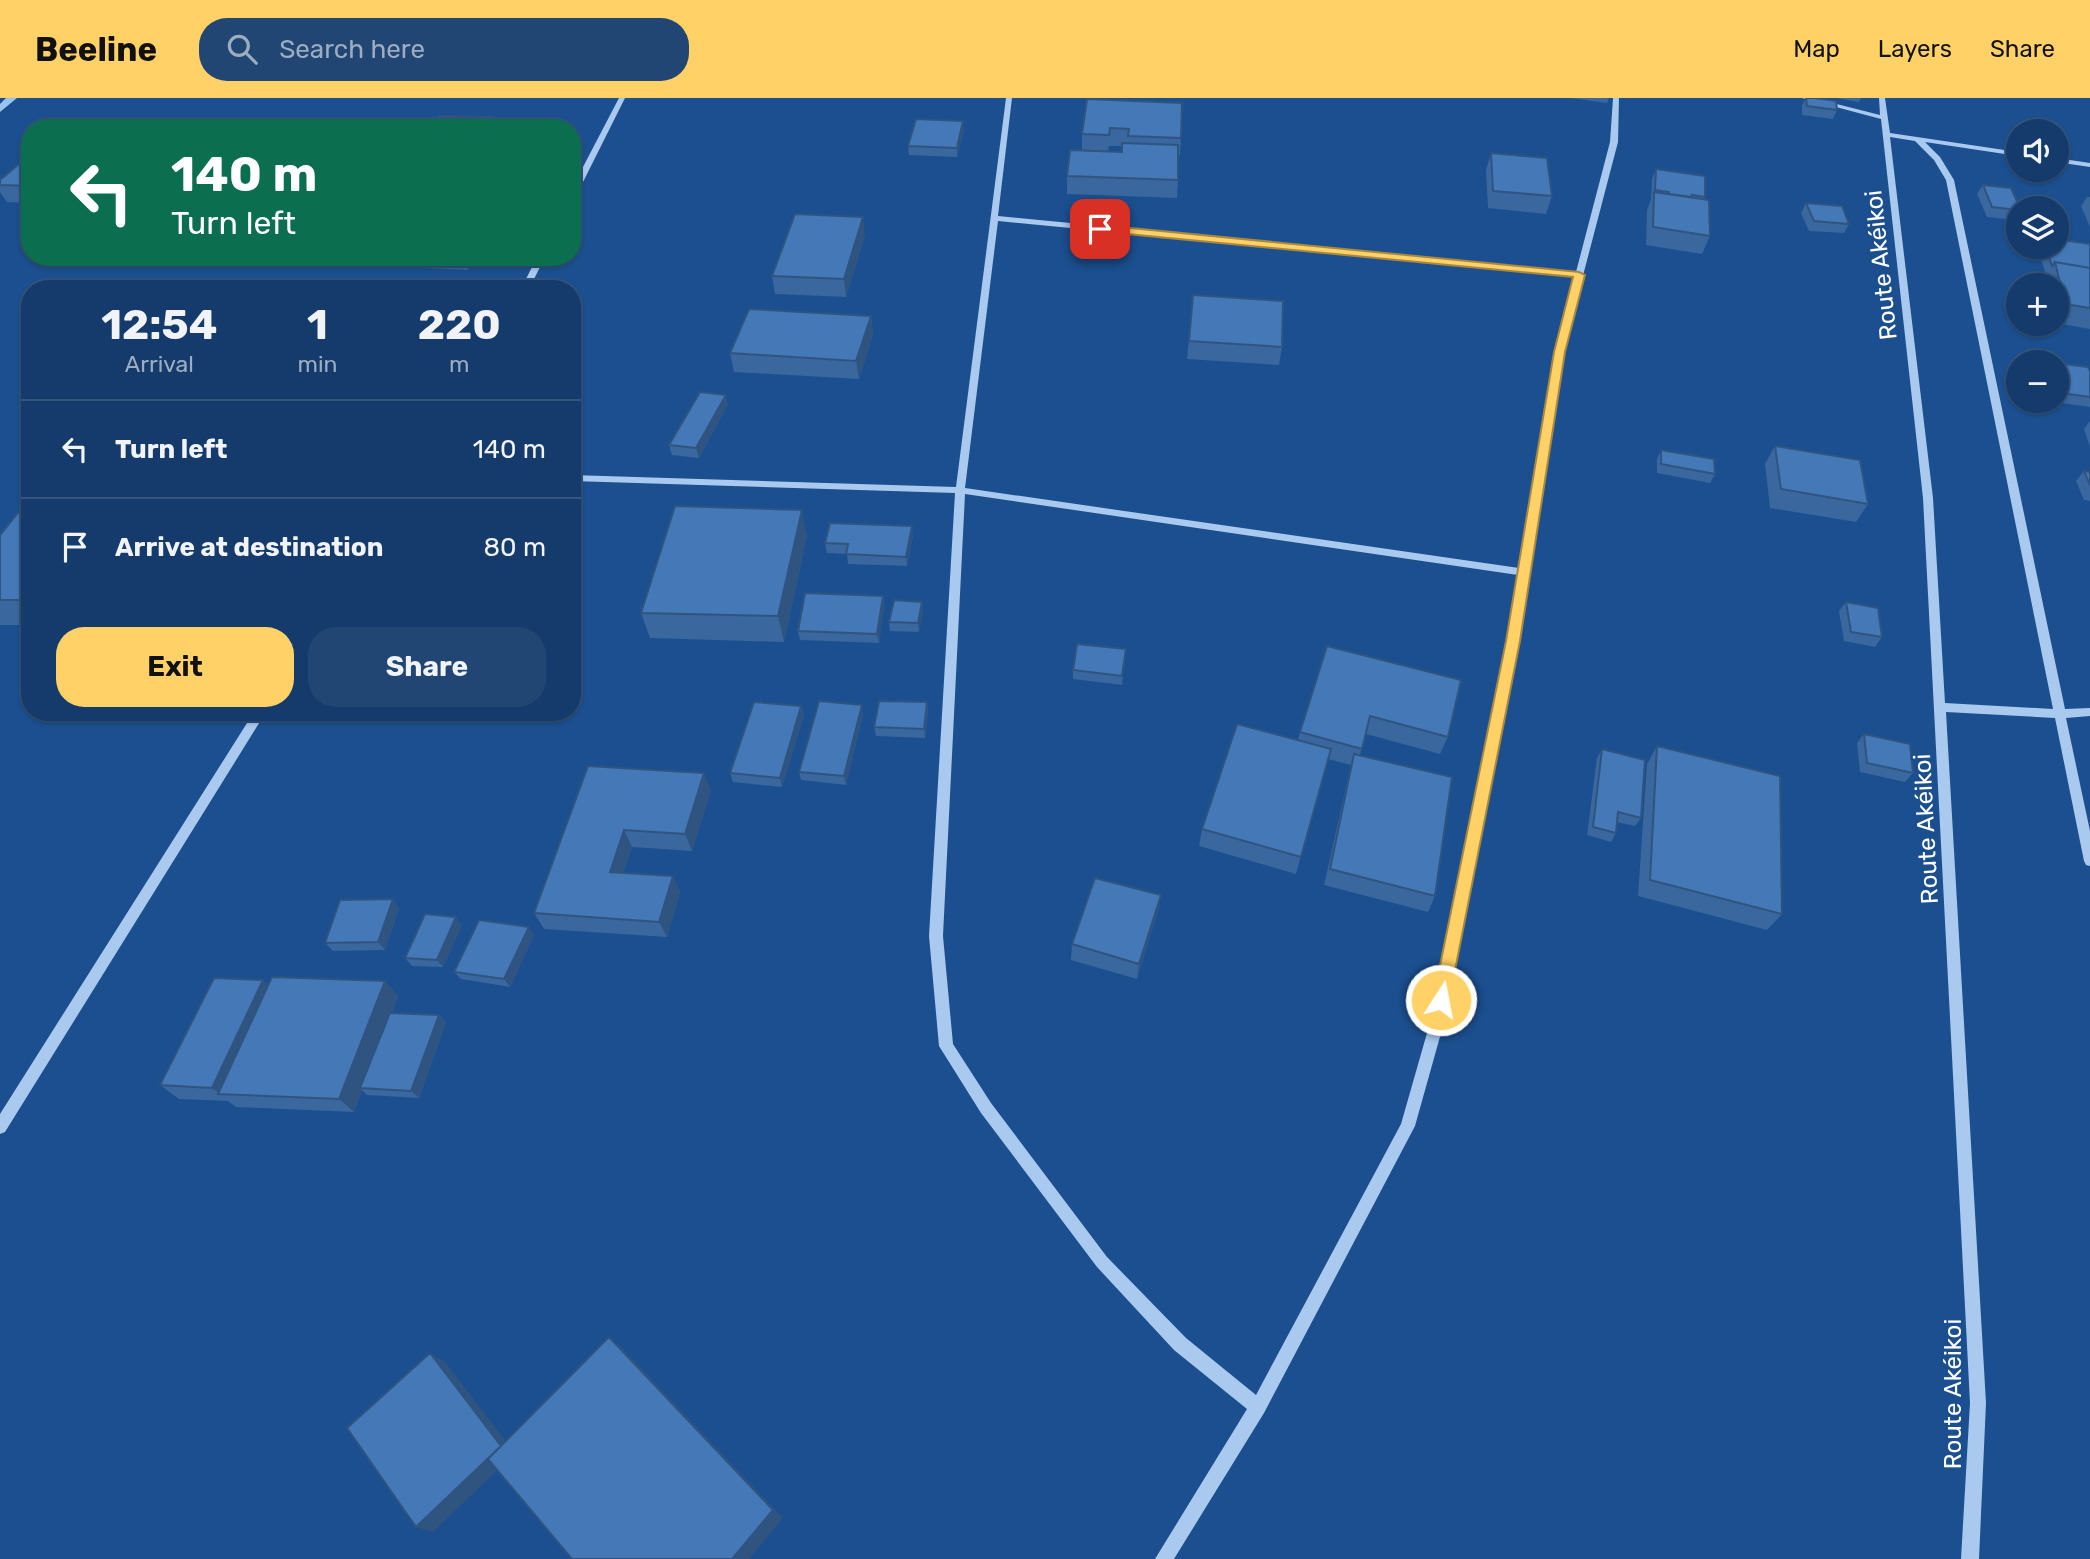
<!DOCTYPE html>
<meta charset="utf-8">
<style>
:root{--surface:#143b6b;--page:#214673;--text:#f1f3f6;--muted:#9dadc1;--line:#33557e;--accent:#ffd166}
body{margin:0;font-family:Rubik,sans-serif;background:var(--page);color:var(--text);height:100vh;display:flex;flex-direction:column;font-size:26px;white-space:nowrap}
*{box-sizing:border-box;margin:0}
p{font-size:23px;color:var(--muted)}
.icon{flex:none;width:38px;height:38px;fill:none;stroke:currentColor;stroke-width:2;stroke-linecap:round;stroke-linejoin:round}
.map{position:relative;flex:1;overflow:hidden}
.drawer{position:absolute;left:21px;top:182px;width:560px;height:441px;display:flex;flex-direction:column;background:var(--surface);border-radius:28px;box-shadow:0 2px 5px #0004,0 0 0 2px var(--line)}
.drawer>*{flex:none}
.hud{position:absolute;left:21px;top:21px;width:560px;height:147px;border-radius:28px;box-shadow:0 2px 5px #0004,0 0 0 2px var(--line);background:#0b6e4f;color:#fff;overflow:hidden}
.controls{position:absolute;left:2006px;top:21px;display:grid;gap:14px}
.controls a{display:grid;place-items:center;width:63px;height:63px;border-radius:50%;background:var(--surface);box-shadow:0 2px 5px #0004,0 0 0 2px var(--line);font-size:35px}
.pin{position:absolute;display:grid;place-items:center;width:60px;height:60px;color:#fff;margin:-30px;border-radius:14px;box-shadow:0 4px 10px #0006}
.me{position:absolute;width:77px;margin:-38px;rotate:11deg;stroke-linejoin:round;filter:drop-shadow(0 0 5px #0008)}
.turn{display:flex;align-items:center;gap:24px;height:147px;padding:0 35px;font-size:32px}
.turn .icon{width:91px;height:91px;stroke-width:2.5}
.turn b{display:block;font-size:49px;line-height:60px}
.eta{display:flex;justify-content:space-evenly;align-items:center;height:119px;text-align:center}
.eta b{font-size:42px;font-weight:700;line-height:49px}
.action{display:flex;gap:14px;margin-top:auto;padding:14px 35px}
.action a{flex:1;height:80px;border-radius:28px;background:var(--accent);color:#111;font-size:28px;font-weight:700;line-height:80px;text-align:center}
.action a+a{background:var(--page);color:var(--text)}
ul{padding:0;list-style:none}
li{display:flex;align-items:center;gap:21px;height:98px;padding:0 35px;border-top:2px solid var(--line)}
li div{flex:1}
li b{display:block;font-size:26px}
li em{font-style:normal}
header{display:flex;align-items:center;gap:42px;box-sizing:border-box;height:98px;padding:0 35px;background:var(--accent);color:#111}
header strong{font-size:33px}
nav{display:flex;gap:38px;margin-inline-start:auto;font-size:24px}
.search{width:490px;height:63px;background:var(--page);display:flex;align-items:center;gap:18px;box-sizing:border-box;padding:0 24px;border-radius:28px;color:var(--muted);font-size:26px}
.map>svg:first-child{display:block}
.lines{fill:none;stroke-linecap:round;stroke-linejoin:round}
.stream{fill:#9cc4f0;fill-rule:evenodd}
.minor{fill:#a9c9ee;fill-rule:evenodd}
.wall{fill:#3a679d;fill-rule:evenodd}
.shaded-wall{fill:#305480}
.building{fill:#4478b7;stroke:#305480;stroke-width:2}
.route{fill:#ffd166;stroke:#a68842;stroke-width:2}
.labels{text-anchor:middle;stroke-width:5;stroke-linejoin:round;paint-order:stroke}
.street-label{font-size:24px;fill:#fff;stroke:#1b4f8f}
</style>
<header>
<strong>Beeline</strong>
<div class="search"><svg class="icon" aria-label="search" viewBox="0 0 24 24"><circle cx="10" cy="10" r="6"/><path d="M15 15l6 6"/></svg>Search here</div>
<nav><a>Map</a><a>Layers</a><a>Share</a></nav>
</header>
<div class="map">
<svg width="2090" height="1461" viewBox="0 0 2090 1461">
<rect width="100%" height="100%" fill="#1b4f8f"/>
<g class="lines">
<path class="stream" d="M6 0H17L0 14V6Z"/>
<path class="minor" d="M619 0H625L576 98 572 100V90Z
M1006 0H1012L998 118 1576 174 1610 44 1613 0H1619L1618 44 1563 254 1518 543 1443 928 1415 1028 1264 1315 1174 1461H1155L1247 1311 1174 1252 1097 1169 981 1015 939 948 929 838 955 395 572 383V377L956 389ZM998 123 1575 179 1555 254 1519 470 965 390ZM965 396 1518 477 1508 543 1429 928 1401 1026 1256 1297 1186 1240 1107 1159 991 1005 953 946 943 838Z
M1802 0H1813L1880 17 1879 0H1885L1890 35 2018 54V58L1925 44 1940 59 1954 82 2065 611 2090 610V618L2066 620 2090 733V768L2086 767 2084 763 2055 620 1946 614 1986 1305 1979 1461H1961L1970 1305 1923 400 1881 21ZM1890 39 1915 43 1934 62 1946 82 2053 611 1945 605 1933 400Z
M2056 60 2090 65V69L2056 64Z
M537 159H545L529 191H521Z
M254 614H266L5 1034 0 1036V1016Z"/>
</g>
<path class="wall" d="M1570 0H1609L1607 5Z
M1806 0H1815L1837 12 1833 21 1802 17V8Z
M1836 0H1861L1859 4Z
M1087 1 1181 40 1180 57H1178V82L1177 100 1067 96V78L1082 53V36ZM1109 48H1121V54H1108Z
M964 32 957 59 909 57 908 48Z
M1491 55 1552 98 1546 116 1488 110 1486 72Z
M30 57V105L7 104 0 94V82Z
M1656 71 1705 99V101L1710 138 1702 156 1646 147 1647 112 1651 101 1652 81Z
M1983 87 2018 110V117L2015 122 1987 119 1977 96Z
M2087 99H2090V129L2081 108Z
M1806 105 1849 126 1844 135 1809 133 1801 115Z
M865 137 846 199 775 196 772 178Z
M2090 146V231L2056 225V187H2044L2043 182 2046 177 2037 149H2056Z
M376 159H476L468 172 380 168Z
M1193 197 1282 249 1279 267 1187 261Z
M871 218 873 236 859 281 734 274 730 255Z
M2056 265 2090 273V309L2054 304V303H2056Z
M728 306 699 360 672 357 669 347Z
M2090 323V349L2084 331Z
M1775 348 1868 406 1856 424 1770 410 1765 366Z
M1661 352 1715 376 1710 385 1657 375V361Z
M2084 373 2090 374V403L2084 402 2076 383Z
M30 400V527H0V437Z
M913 437 907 468 848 466 847 456 827 455 825 445Z
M807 438 784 544 650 540 641 515Z
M883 498 884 507 879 545 800 542 798 533Z
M1846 504 1882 539 1875 549 1844 543 1839 513Z
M923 513 919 534 890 533 889 524Z
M1126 551 1122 587 1073 581V572Z
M1461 582 1448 639 1440 656 1366 636 1360 657 1435 798 1428 814 1324 787 1351 667 1328 661 1296 776 1199 748 1202 731 1298 642 1300 634Z
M927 604 928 613 925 640 876 638 874 629Z
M801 608 804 617 782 689 733 684 730 675Z
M863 616 846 687 801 682 799 674Z
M1864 636 1913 675 1905 684 1860 674 1857 645Z
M1657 648 1782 816 1767 832 1638 798 1647 666Z
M1602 651 1641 720 1635 728 1617 724 1616 735 1611 744 1587 737 1597 660Z
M588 668 711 692 692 753 632 749 623 775 673 778 680 794 667 839 544 831 534 815Z
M1161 797 1158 813 1137 881 1071 862 1072 846Z
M399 810 385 852 333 853 325 845Z
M462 827 443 869 412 868 405 860Z
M534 837 510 889 461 881 454 874Z
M385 883 398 898 392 915 439 917 446 924 419 1000 367 997 362 992 354 1014 236 1009 228 1003 179 1001 160 987 268 887Z"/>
<path class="shaded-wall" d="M492 19 495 28 494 30H485Z
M963 23 964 32 957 59V50Z
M863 119 865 137 846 199 844 181Z
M463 159H476L468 172Z
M871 218 873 236 859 281 856 263Z
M726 297 728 306 699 360 696 350Z
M802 412 807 438 784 544 778 518Z
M912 428 913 437 907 468 906 459Z
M883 498 884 507 879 545 877 536Z
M922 504 923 513 919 534 918 525Z
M927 604 928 613 925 640 924 631Z
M862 607 863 616 846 687 844 678Z
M801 608 804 617 782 689 780 680Z
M704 675 711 692 692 753 685 736Z
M624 732 632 749 618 790 610 774Z
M673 778 680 794 667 839 659 824Z
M1161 797 1158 813 1137 881 1139 866Z
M393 801 399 810 385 852 378 844Z
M456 819 462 827 443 869 437 862Z
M529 829 534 837 510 889 504 881Z
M263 882 279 897 220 996 212 990Z
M385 883 398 898 363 990H360L362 992 354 1014 339 1001Z
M439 917 446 924 419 1000 411 993Z
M609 1239 624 1252 783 1420 749 1461H732Z
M430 1255 445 1264 515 1355 433 1434 416 1429Z"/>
<path class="building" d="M1806 0H1815L1836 3 1837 12 1807 8Z
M1087 1 1182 5 1181 40 1128 38 1129 31 1110 30 1109 37 1082 36Z
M439 18 492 19 485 30H430Z
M916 21 963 23 957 50 908 48Z
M1122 45 1178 47V82L1067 78 1070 52 1122 54Z
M1491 55 1547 60 1552 98 1493 93Z
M30 57V88L0 87V82Z
M1656 71 1705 78V99L1692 97V99L1669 96V94L1655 92Z
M1983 87 2011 90 2020 110H2018V112L1992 109Z
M1654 94 1709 102 1710 138 1653 129Z
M1806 105 1842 108 1849 126 1814 123Z
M795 116 863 119 844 181 772 178Z
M2056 141 2090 146V170L2055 164 2052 168 2046 149H2056Z
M2055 164 2090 170V210L2065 206Z
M1193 197 1283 203 1282 249 1189 243Z
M749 211 871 218 856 263 730 255Z
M2056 265 2088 269 2090 273V299L2062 295 2056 282Z
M700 294 726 297 696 350 669 347Z
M1775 348 1860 362 1868 406 1781 391Z
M1661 352 1714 361 1715 376 1661 366Z
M2084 373 2090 374V387Z
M30 400V502H0V437Z
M675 408 802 412 778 518 641 515Z
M830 425 912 428 906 459 846 456 848 446 825 445Z
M805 495 883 498 877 536 798 533Z
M894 502 922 504 918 525 889 524Z
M1846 504 1878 510 1882 539 1851 534Z
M1077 546 1126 551 1122 578 1073 572Z
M1327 548 1461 582 1448 639 1370 618 1362 651 1300 634Z
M819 603 862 607 844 678 799 674Z
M879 603 927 604 924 631 874 629Z
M754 604 801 608 780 680 730 675Z
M1237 626 1331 651 1301 759 1202 731Z
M1864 636 1910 646 1913 675 1867 665Z
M1657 648 1780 678 1782 816 1650 782Z
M1602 651 1645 662 1641 720 1618 714 1616 735 1593 729Z
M1354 656 1452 679 1435 798 1330 771Z
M588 668 704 675 685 736 624 732 610 774 673 778 659 824 534 815Z
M1095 780 1161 797 1139 866 1072 846Z
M393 801 378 844 325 845 340 802Z
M425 816 456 819 437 862 405 860Z
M479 822 529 829 504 881 454 874Z
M272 879 385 883 339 1001 218 996Z
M214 880 263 882 212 990 160 987Z
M390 915 439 917 411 993 360 990Z
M609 1239 773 1412 732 1461H572L488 1361Z
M430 1255 501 1348 416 1429 347 1330Z"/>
<path class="route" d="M1100 127 1579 174 1585 177 1565 254 1520 543 1448 908 1441 910 1435 908 1433 902 1506 543 1554 254 1573 179 1096 133V128Z"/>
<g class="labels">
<g class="street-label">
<text transform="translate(1881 167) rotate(-96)" y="8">Route Akéikoi</text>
<text transform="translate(1926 731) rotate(-93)" y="8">Route Akéikoi</text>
<text transform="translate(1953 1296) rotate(-90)" y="8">Route Akéikoi</text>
</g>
</g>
</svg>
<div class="controls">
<a><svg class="icon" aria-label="sound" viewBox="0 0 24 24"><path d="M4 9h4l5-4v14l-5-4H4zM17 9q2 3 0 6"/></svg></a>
<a><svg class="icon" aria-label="layers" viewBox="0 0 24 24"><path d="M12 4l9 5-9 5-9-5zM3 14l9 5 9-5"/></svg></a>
<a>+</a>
<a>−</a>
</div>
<div class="pin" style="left:1100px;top:131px;background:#d93025"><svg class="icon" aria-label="arrive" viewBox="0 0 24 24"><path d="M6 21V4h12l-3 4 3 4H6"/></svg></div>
<svg class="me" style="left:1441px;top:902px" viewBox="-20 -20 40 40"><circle r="17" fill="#ffd166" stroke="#fff" stroke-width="3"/><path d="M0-11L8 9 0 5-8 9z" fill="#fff"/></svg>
<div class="hud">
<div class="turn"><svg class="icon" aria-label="left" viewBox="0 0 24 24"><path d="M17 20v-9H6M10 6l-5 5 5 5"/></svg><div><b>140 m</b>Turn left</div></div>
</div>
<section class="drawer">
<div class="eta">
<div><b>12:54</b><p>Arrival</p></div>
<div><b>1</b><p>min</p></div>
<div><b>220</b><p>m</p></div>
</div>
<ul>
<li><svg class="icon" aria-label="left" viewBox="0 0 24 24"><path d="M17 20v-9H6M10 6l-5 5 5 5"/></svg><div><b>Turn left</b></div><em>140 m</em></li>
<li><svg class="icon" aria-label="arrive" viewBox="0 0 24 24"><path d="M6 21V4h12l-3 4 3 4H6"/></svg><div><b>Arrive at destination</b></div><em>80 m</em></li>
</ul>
<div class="action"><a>Exit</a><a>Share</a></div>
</section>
</div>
